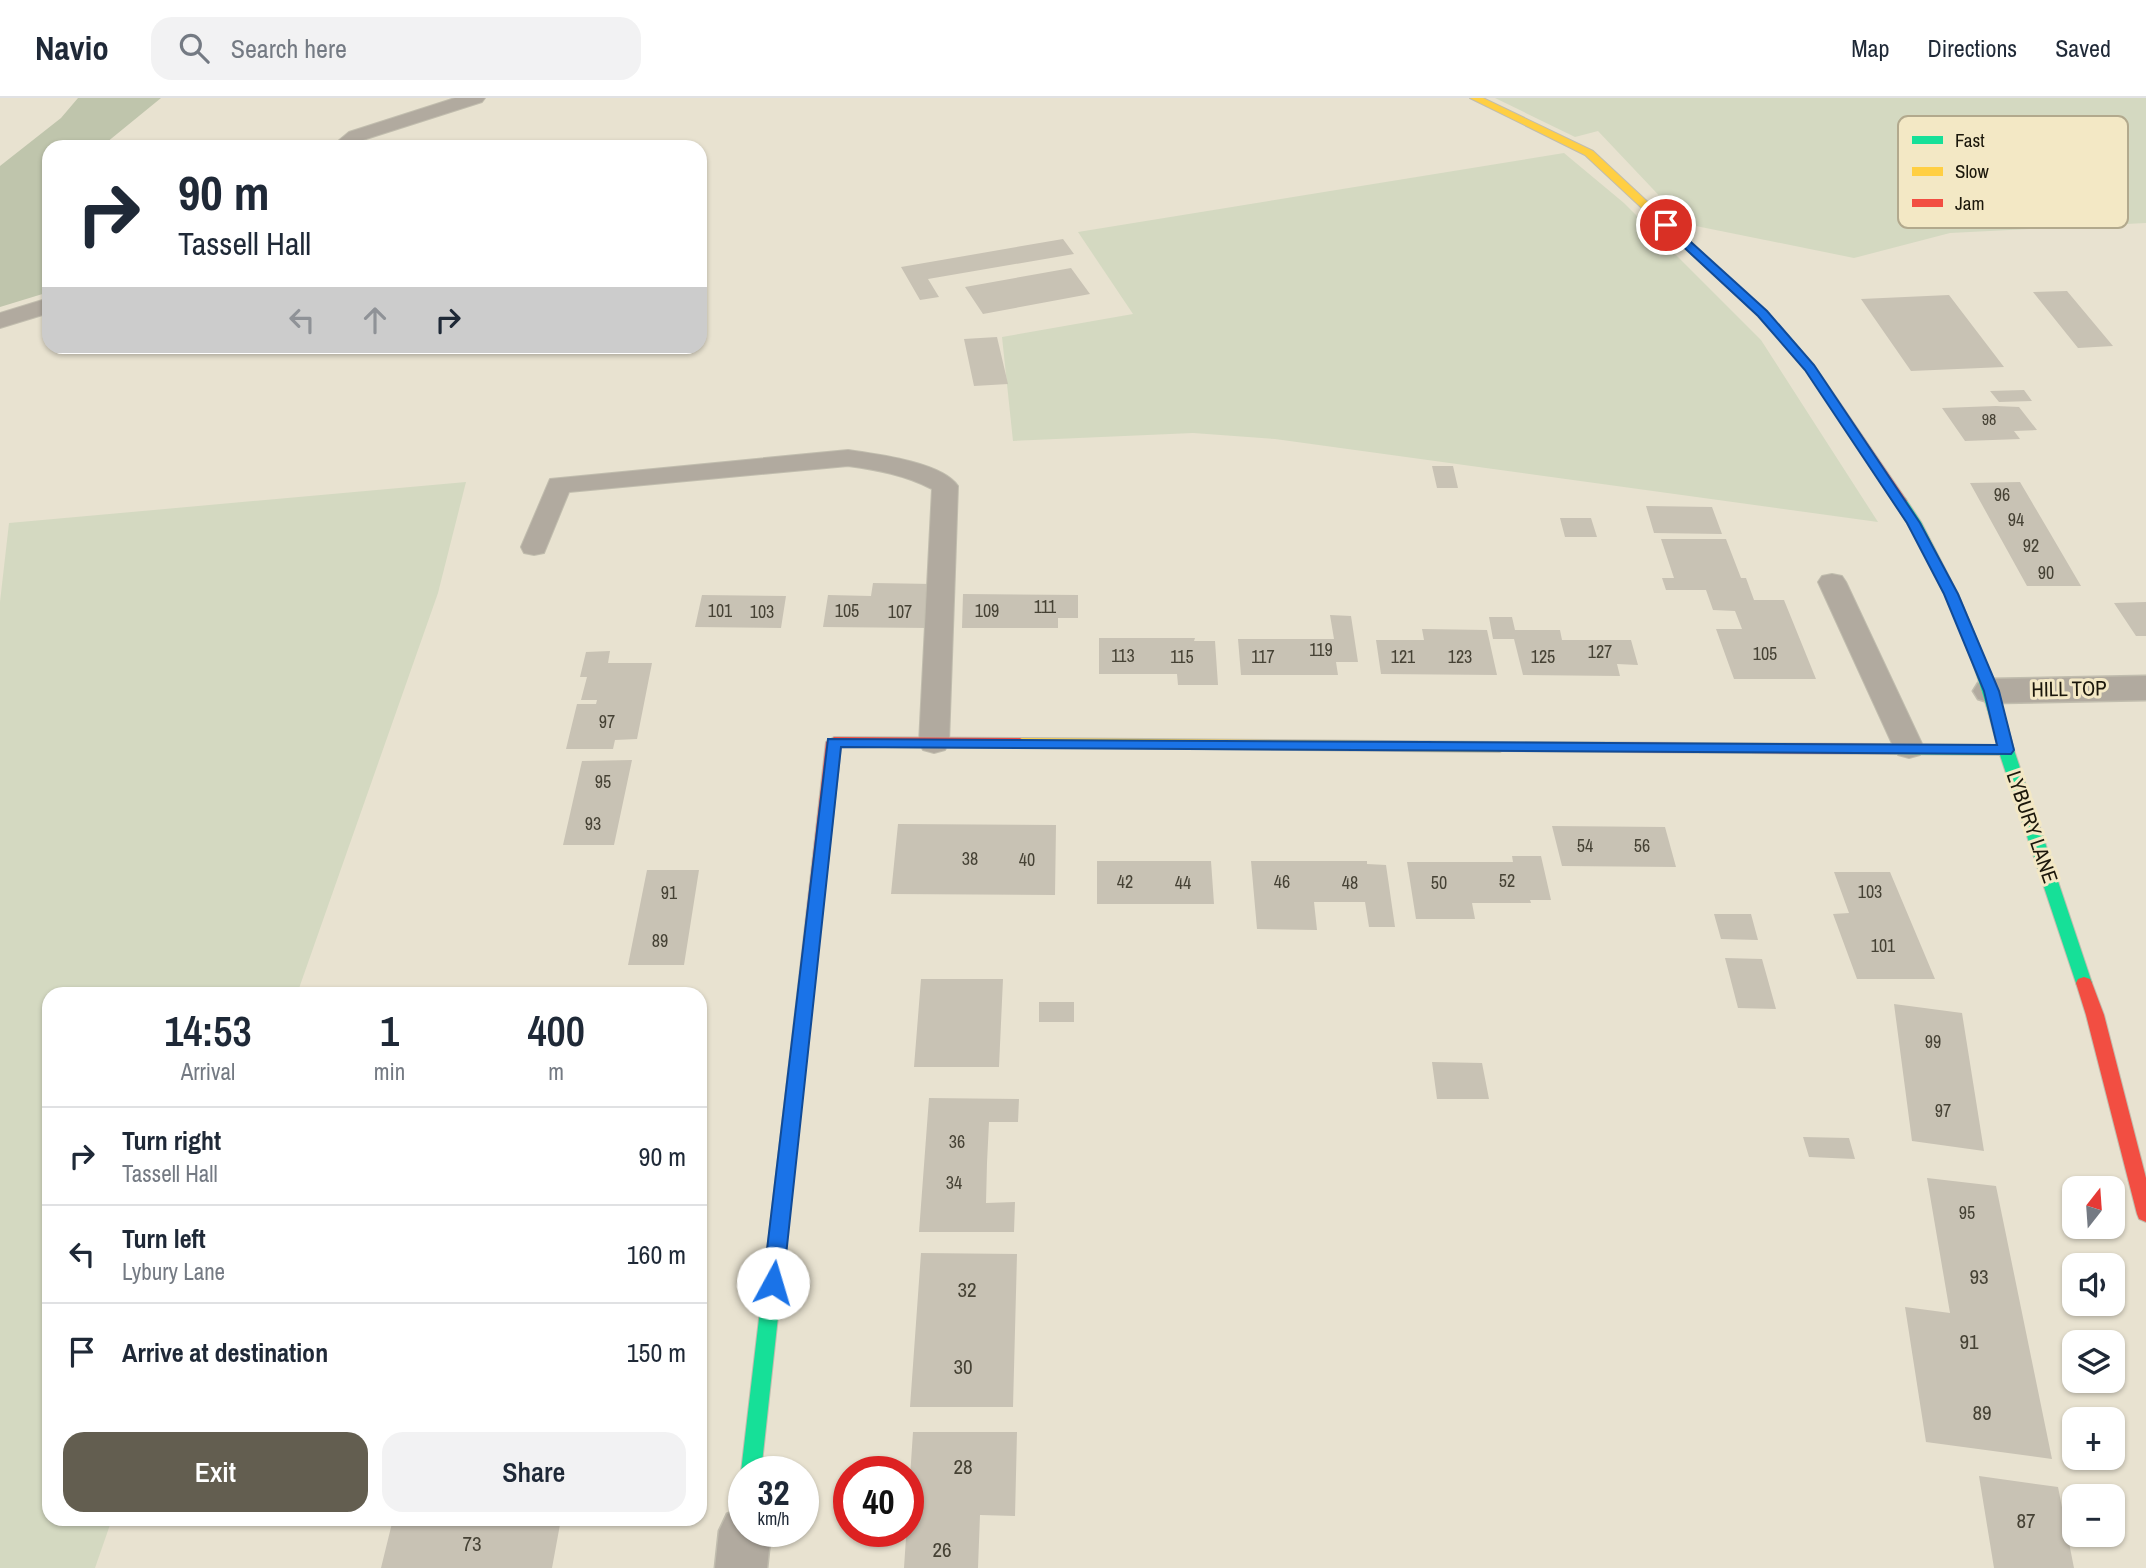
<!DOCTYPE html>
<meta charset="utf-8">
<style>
:root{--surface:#fff;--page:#f2f2f3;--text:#1f2937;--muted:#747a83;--line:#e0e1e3;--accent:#635e50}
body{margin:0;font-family:"Archivo Narrow",sans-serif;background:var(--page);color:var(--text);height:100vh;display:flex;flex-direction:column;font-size:26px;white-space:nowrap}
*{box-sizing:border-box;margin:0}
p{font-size:23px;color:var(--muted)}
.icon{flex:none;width:38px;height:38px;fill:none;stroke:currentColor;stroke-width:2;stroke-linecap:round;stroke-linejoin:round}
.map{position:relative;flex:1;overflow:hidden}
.sheet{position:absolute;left:42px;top:889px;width:665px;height:539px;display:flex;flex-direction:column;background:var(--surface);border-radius:21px;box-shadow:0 2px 5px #0004}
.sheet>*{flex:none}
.guide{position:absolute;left:42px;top:42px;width:665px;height:214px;border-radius:21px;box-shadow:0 2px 5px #0004;background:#fff;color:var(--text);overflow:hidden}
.needle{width:46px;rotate:17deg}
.tools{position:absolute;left:2062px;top:1078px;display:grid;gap:14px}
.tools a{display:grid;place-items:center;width:63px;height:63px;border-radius:14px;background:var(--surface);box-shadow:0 2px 5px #0004;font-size:35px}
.speed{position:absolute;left:728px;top:1358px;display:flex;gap:14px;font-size:35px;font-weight:700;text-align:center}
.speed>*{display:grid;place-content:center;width:91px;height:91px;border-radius:50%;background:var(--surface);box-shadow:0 2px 5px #0004;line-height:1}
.speed small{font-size:18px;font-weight:400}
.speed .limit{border:10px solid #d22;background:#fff;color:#111}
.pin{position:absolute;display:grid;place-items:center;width:60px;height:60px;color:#fff;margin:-30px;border:4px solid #fff;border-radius:50%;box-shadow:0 2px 7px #0007}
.me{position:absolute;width:77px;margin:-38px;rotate:6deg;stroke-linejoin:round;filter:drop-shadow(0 0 5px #0008)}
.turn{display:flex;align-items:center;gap:24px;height:147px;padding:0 21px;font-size:32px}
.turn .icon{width:91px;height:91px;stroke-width:2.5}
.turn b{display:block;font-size:49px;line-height:60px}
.lanes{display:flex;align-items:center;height:66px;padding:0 21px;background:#0003;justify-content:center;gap:35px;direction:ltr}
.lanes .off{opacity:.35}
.eta{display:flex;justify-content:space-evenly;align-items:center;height:119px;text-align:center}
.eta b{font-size:42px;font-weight:600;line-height:49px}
.button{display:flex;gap:14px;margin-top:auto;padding:14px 21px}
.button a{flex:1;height:80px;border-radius:21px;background:var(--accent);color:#fff;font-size:28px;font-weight:600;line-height:80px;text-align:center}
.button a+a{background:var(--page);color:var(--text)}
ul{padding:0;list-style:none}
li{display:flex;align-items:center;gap:21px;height:98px;padding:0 21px;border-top:2px solid var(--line)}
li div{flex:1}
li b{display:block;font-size:26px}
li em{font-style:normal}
header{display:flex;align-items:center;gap:42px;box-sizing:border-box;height:98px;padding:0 35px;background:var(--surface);border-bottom:2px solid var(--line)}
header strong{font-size:33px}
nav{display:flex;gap:38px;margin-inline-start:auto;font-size:24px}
.search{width:490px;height:63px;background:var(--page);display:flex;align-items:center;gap:18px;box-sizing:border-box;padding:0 24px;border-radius:21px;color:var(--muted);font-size:26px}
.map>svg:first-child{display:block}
.green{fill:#d4d9c1}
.forest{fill:#bfc5ac}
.building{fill:#c8c2b4}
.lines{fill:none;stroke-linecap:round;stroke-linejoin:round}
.lane-casing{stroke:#c1bdae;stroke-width:2}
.street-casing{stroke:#c1bdae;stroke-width:3}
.fast-casing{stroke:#c1bdae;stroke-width:2}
.slow-casing{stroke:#c1bdae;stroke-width:2}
.jam-casing{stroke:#c1bdae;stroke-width:2}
.lane{fill:#b1aa9f;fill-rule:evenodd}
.street{fill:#b1aa9f;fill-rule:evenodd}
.fast{fill:#16e098;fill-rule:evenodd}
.slow{fill:#ffcf43;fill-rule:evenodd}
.jam{fill:#f24e42;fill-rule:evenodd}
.route{fill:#1a73e8;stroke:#114b97;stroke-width:2}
.labels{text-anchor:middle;stroke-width:6;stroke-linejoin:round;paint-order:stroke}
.far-number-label{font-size:16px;fill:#464235}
.number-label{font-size:18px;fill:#464235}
.street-label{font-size:21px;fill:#1b170b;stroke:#f3e8c5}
.near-number-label{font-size:21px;fill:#464235}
.key{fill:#f3e8c5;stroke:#b2a98d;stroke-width:2}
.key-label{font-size:19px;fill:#1b170b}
</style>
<header>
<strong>Navio</strong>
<div class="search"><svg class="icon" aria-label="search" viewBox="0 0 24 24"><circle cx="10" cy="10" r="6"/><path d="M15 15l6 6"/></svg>Search here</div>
<nav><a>Map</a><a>Directions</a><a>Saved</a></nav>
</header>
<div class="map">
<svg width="2146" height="1470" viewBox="0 0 2146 1470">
<rect width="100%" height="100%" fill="#e8e2d0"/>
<path class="green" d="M1495 0H2146V125L1950 135 1854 160 1686 126 1598 33 1575 39Z
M1564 55 1624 105 1761 242 1878 424 1275 341 1193 335 1013 343 1002 239 1133 216 1078 134Z
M466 384 438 495 297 896H49V1421H112L95 1470H0V504L9 425Z"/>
<path class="forest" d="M78 0H161L101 49H49V194L0 209V68L61 20Z"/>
<path class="building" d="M1063 141 1074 156 928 181 939 199 920 202 901 169Z
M1071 170 1090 196 983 216 965 189Z
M2067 193 2113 248 2078 250 2033 194Z
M1949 197 2004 269 1911 273 1861 201Z
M997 239 1008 286 974 288 964 241Z
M2024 292 2032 303 1999 304 1990 293Z
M1996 308 2019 309 2037 332 2014 333 2020 341 1965 343 1942 310Z
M1432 368H1453L1458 390H1437Z
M2020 384 2050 435 2081 488H2027L1970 385Z
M1646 408 1712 409 1722 436 1654 435Z
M1560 420H1591L1597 439H1565Z
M1661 441H1726L1741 480H1746L1754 502H1784L1816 581H1734L1716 531H1742L1735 513 1713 512 1706 492H1666L1662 480H1674Z
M873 485 934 486 929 530 823 529 828 497 871 498Z
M963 496 1078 497V520H1058V530H962Z
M702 497 786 498 781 530 695 529Z
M2146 504V538H2136L2114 505Z
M1330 517 1351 518 1358 564H1336L1338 577H1241L1238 541H1334Z
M1489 519H1512L1515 532H1560L1562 542H1631L1638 567 1617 566 1620 578 1523 577 1514 541H1493Z
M1422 531 1487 532 1497 577 1381 576 1376 542H1424Z
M1099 540H1195L1194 543H1215L1218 587H1178L1177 576H1099Z
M610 553 608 565H652L637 641 615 642 613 651H566L577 606H596L597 602H581L587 579H580L586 554Z
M632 662 614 747H563L582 663Z
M898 726 1056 727 1055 797 891 796Z
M1552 728 1665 729 1676 769 1562 768Z
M1512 758H1541L1551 802H1530L1531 805H1472L1475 821H1416L1407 764H1513Z
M1097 763H1211L1214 806H1097Z
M1251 763H1367V766L1386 767 1395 829H1369L1365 804H1314L1317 832 1257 831Z
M647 772H699L684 867H628Z
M1834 774H1890L1935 881H1857L1833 816 1849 815Z
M1714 816H1751L1758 842 1721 841Z
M1725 860 1762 861 1776 911 1738 910Z
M921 881H1003L999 969H914Z
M1039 904H1074V924H1039Z
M1894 906 1962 915 1984 1053 1912 1043Z
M1432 964 1482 965 1489 1001H1437Z
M929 1000 1019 1001 1018 1024H989L987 1065 986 1105 1015 1104 1014 1134H919Z
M1803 1039 1849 1040 1855 1061 1809 1059Z
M1927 1080 1996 1088 2052 1361 1926 1344 1905 1209 1950 1215Z
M921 1155 1017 1156 1013 1309H910Z
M913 1334H1017L1015 1418 980 1417 978 1470H904Z
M1979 1378 2058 1389 2074 1470H1994Z
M393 1421H561L552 1470H381Z"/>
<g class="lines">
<g class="lane-casing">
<path id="lane" d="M455 0H485L482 4 363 42 354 49H331L349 34Z
M49 200V215L0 230V215Z
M848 352C876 356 942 364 958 388L949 645 945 652 934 655 923 652 919 645 932 391C905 377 877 372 848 368L569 394 544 455 534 457 524 455 521 449 550 381Z
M1832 476 1842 478 1846 484 1924 650 1920 657 1909 660 1898 657 1894 650 1818 484 1822 478Z"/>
</g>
<g class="street-casing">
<path id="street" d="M2146 578V602L1991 605 1978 601 1973 593 1978 585 1991 581Z
M744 1409V1433H771L767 1470H715L719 1433 727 1416Z"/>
</g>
<g class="fast-casing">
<path id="fast" d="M1900 399 1905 400 1921 424 1958 496 1998 593 2014 652 2092 885 2090 889H2078L2076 885 2000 657 1887 656 1879 651 1887 646 1997 647C1976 562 1942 476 1893 403Z
M806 883 812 885 814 889 761 1374H744V1381L741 1374 798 889 800 885Z"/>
</g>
<g class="slow-casing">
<path id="slow" d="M1470 0H1483L1593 53 1725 176V180H1717L1585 57Z
M1020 640 1500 644 1508 649 1500 654 1015 649 1012 645Z"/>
</g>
<g class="jam-casing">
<path id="jam" d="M1721 175 1767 214 1814 267 1907 403 1905 406H1895L1806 272 1759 218 1717 180V176Z
M834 639 1020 640 1028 645 1020 650 841 649 814 889 812 893H800L798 889 826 644Z
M1500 644 1887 646 1895 651 1887 656 1495 653 1492 649 1495 645Z
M2084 879 2090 881 2092 885 2104 917 2146 1080V1124L2139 1121 2137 1116 2086 917 2076 885 2078 881Z"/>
</g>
<use href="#lane" class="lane"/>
<use href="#street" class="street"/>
<use href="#fast" class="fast"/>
<use href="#slow" class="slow"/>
<use href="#jam" class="jam"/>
</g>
<path class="route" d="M1662 125H1670L1767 213 1814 267 1920 425 1958 496 1999 593 2014 652 2011 656 841 649 783 1185 780 1190 773 1193 766 1190 763 1185 828 641 1997 647 1984 593 1944 496 1907 425 1805 272 1758 218 1662 129Z"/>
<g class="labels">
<g class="far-number-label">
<text x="1989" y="327">98</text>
</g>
<g class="number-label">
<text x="2002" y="403">96</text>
<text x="2016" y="428">94</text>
<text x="2031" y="454">92</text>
<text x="2046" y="481">90</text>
<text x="1045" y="515">111</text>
<text x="720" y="519">101</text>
<text x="847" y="519">105</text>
<text x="987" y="519">109</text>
<text x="762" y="520">103</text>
<text x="900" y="520">107</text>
<text x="1321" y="558">119</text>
<text x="1600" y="560">127</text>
<text x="1765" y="562">105</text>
<text x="1123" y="564">113</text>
<text x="1182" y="565">115</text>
<text x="1263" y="565">117</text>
<text x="1403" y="565">121</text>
<text x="1460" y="565">123</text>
<text x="1543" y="565">125</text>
<text x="607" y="630">97</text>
<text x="603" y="690">95</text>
<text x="593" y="732">93</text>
<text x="1585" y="754">54</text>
<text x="1642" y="754">56</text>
<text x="970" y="767">38</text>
<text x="1027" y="768">40</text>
<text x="1507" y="789">52</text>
<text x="1125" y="790">42</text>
<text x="1282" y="790">46</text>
<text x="1183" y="791">44</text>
<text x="1350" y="791">48</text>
<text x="1439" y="791">50</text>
<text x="1870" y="800">103</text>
<text x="669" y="801">91</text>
<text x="660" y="849">89</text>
<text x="1883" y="854">101</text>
<text x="1933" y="950">99</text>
<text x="1943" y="1019">97</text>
<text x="957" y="1050">36</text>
<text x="954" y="1091">34</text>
<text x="1967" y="1121">95</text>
</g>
<g class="street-label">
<text transform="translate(2069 591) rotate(-1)" y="7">HILL TOP</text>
<text transform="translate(2032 729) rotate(71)" y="7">LYBURY LANE</text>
</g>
<g class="near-number-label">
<text x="1979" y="1186">93</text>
<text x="967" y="1199">32</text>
<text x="1969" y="1251">91</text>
<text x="963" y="1276">30</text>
<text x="1982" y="1322">89</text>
<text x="963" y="1376">28</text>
<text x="2026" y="1430">87</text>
<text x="472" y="1453">73</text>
<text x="942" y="1459">26</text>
</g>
</g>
<rect x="1898" y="18" width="230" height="112" rx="10" class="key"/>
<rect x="1912" y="38" width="31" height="8" fill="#16e098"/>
<rect x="1912" y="69" width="31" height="9" fill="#ffcf43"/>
<rect x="1912" y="101" width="31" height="8" fill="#f24e42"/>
<g class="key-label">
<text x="1955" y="49">Fast</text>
<text x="1955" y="80">Slow</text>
<text x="1955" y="112">Jam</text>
</g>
</svg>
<div class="tools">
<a><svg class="needle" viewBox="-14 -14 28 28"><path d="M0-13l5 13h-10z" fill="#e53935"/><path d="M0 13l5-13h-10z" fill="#747a83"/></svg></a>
<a><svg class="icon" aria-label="sound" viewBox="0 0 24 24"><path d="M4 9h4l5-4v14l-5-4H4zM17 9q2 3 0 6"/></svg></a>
<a><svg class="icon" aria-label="layers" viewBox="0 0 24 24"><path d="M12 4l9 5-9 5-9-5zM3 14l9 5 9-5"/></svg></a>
<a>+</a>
<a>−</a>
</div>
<div class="speed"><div>32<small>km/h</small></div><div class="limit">40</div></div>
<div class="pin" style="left:1666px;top:127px;background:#d93025"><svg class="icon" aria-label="arrive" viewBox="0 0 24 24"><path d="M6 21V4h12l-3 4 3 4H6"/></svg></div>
<svg class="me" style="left:773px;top:1185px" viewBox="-20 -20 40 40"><circle r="19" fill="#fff"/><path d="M0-13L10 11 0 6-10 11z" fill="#1a73e8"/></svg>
<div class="guide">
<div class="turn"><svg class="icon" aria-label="right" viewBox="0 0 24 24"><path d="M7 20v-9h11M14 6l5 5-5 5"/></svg><div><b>90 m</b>Tassell Hall</div></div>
<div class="lanes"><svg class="icon off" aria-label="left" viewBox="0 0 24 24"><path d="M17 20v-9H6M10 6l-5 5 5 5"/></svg><svg class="icon off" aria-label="ahead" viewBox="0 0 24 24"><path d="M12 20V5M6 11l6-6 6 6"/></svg><svg class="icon" aria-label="right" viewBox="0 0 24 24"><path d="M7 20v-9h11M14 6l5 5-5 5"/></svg></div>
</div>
<section class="sheet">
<div class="eta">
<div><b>14:53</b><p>Arrival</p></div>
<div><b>1</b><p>min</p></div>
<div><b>400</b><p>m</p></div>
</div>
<ul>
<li><svg class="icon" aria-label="right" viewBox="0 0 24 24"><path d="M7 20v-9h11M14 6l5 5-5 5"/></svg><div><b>Turn right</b><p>Tassell Hall</p></div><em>90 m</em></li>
<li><svg class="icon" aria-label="left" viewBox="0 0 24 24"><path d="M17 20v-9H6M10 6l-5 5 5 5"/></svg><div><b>Turn left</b><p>Lybury Lane</p></div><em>160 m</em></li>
<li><svg class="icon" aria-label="arrive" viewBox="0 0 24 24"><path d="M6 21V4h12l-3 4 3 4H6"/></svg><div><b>Arrive at destination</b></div><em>150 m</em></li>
</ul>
<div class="button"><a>Exit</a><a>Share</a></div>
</section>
</div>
